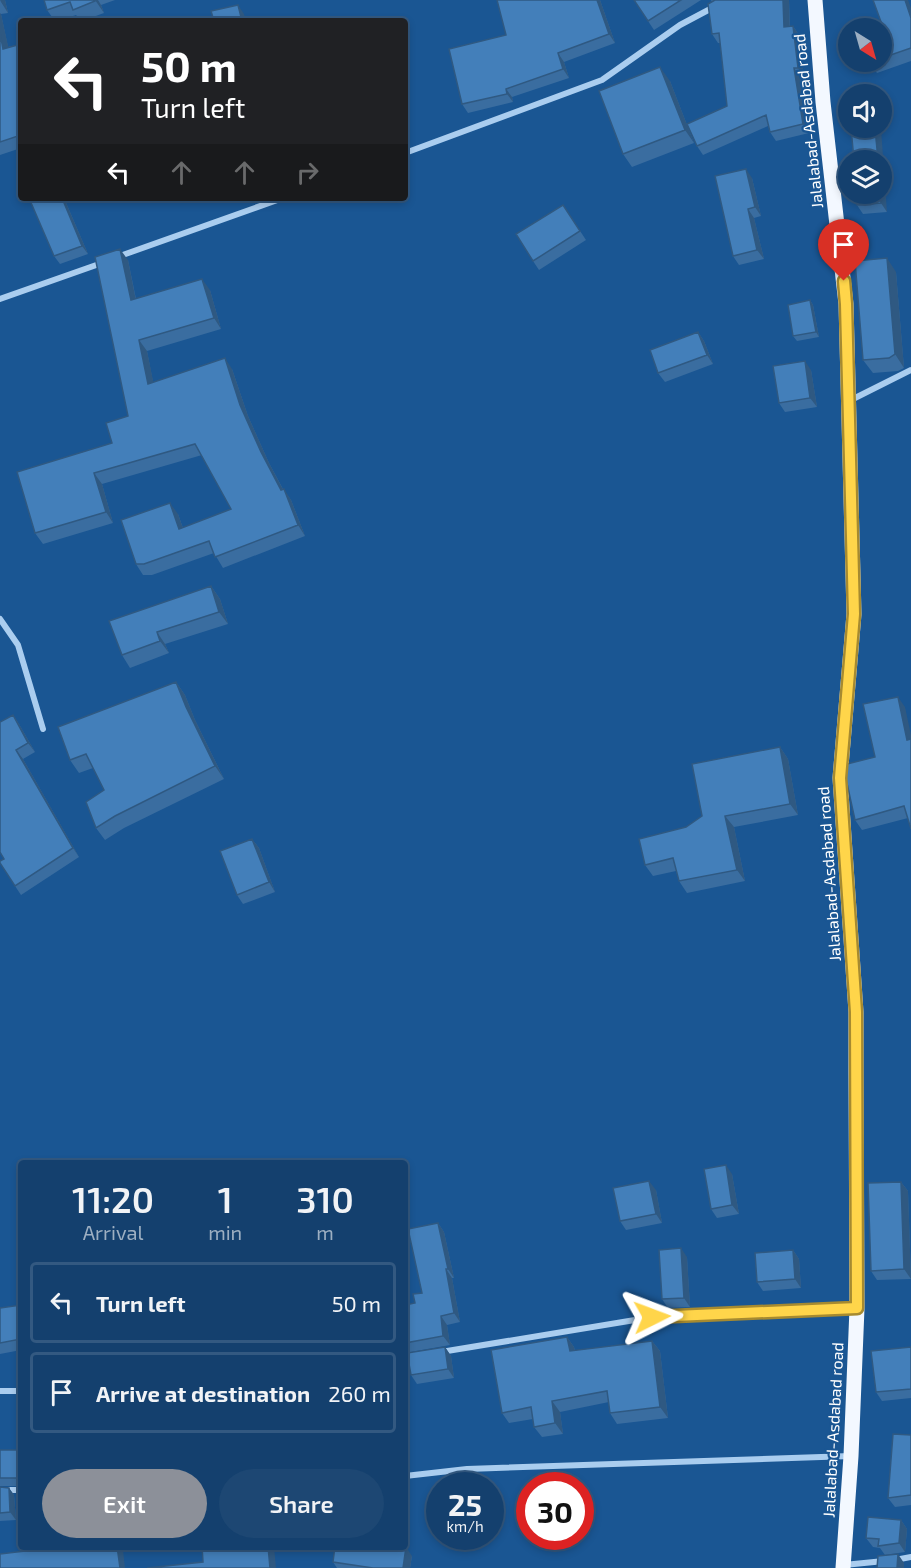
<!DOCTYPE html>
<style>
:root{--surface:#14406e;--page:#1d4773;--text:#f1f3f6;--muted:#9dafc2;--line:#335981;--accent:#8c9099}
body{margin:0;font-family:"Exo 2",sans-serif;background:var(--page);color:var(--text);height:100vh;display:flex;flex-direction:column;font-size:22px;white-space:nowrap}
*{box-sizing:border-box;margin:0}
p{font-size:20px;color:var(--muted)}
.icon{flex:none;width:33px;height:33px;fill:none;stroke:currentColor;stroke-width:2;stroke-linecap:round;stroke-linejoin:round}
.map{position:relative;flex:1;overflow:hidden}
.panel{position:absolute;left:18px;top:1160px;width:390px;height:390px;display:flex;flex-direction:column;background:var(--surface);border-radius:6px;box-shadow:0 3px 9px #0003,0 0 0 2px var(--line)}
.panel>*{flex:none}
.hud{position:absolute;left:18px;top:18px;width:390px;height:183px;border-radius:6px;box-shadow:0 3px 9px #0003,0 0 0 2px var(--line);background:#202124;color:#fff;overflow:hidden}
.needle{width:39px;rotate:143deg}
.buttons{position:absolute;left:838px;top:18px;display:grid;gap:12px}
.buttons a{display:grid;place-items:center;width:54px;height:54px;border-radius:50%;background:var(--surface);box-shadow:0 3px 9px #0003,0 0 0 2px var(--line);font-size:30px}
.speed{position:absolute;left:426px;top:1472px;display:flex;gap:12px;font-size:30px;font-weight:700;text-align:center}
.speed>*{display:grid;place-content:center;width:78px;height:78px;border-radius:50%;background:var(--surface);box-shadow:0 3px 9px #0003,0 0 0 2px var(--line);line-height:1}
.speed small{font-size:15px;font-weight:400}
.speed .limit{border:9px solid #d22;background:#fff;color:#111}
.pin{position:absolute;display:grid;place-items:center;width:51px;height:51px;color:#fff;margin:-62px -26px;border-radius:50% 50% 50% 0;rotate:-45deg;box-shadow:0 0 6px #0007}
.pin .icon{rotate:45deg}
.me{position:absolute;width:66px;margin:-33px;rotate:87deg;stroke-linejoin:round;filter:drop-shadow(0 0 4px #0008)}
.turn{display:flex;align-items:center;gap:21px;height:126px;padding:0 24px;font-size:27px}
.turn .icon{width:78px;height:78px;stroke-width:2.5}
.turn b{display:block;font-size:42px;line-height:51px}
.lanes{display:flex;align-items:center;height:57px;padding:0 24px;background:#0003;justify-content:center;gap:30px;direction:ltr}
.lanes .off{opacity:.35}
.eta{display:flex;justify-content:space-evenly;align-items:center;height:102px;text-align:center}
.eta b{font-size:36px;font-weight:600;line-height:42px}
.primary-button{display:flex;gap:12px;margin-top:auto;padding:12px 24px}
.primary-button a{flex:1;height:69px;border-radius:36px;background:var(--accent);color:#fff;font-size:24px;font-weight:600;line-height:69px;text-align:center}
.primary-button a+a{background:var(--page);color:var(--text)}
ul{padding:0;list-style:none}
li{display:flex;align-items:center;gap:18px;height:81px;margin:0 12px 9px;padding:0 12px;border:3px solid var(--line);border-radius:6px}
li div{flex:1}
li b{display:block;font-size:22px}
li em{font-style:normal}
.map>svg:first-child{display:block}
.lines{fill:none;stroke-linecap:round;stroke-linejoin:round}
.minor{stroke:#aacdef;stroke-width:6}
.primary{stroke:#f3f8ff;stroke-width:15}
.wall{fill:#3a6da0}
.shaded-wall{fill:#2f5982}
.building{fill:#437fba;stroke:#2f5982;stroke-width:1.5}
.route-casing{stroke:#a68a30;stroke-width:15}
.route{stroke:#ffd54a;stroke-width:10}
.labels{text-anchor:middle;stroke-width:4.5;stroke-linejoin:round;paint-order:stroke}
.street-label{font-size:16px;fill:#fff;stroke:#1a5693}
</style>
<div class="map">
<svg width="911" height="1568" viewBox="0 0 911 1568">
<rect width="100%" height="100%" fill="#1a5693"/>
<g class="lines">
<path class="minor" d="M405 153 602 80 680 25 727 0
M117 257 283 198
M0 299 102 263
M849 401 911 370
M0 619 18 645 43 729
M441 1352 653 1317 857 1308
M0 1391H21
M405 1476 467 1469 851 1456
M0 1490H21
M895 1560 911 1557
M844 1565 884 1561"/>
<path class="primary" d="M815 0 823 102 846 304 854 614 840 778 856 1012V1072L857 1308 851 1456 843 1568"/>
</g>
<path class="wall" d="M0 0H5L8 13 1 14 8 47 21 44V148L0 155Z
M44 0H115L101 5 104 13 82 21H81L76 15 58 21H55L47 10Z
M497 0H600L615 43 564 62 569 78 512 97 513 102 468 113 462 104 506 35Z
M634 0H701L654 30Z
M711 0H789L790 26H793L799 35 804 77H800L809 133 776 141 770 132 768 126 703 155 697 146 727 106 720 43H718L712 34V2Z
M911 8V61L877 73 869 62H882V45L888 41Z
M670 81 694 143 632 167 623 154Z
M851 128 887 212 863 214 857 205Z
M752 178 761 216 754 218 764 259 739 265 733 256Z
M29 198H64L88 254 60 264 54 256Z
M563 205 586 240 539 270 533 261Z
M128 260 136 299 210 290 221 329 147 351 153 382 232 369 248 416 269 463 283 489 291 500 305 536 223 568 214 553 152 575H143L136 564 178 514 183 528 231 509 202 455 102 484 113 523 43 544 35 533 112 443 128 416Z
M896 272 904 368 898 371 873 373 863 360Z
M810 300 813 305 819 337 797 341 793 336Z
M698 332 704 341 713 364 665 382 658 373Z
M811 370 817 407 785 412 779 403Z
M211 586 220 599 228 624 165 644 169 653 130 668 122 655Z
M176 682 185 695 195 720 224 779 124 828 105 840 96 828 104 790 93 768 79 773 70 760Z
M905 707 908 818 862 830 855 820 875 757Z
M13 715 19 724 35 752 23 759 79 857 21 895 15 886 4 859Z
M780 747 788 759 798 815 734 827 745 881 687 893 679 881 676 871 653 876 645 865 686 827 702 816Z
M252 839 259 848 275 892 243 904 237 895Z
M732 1174 739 1214 717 1218 711 1209Z
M901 1182 908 1191 911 1279 877 1280 871 1271Z
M656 1190 662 1223 626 1230 620 1221Z
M438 1223 444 1232 454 1278H452L460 1322 447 1325 450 1345 405 1353V1305L415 1303 422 1293Z
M793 1250 799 1259 801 1288 763 1291 757 1282Z
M687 1257 690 1307 668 1308 662 1299Z
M21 1305V1350L0 1354V1308Z
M567 1337 574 1347 575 1351 652 1341 660 1351 668 1418 617 1424 610 1413 609 1402 560 1412 563 1434 542 1437 534 1427 533 1419 509 1423 502 1413Z
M445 1347 451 1356 454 1378 417 1384 411 1375Z
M911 1347V1398L882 1401 876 1392Z
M911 1435V1505L895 1507 888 1498Z
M0 1450H21V1486H0Z
M0 1487 9 1488 14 1495 16 1520 0 1521Z
M901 1520 907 1529 905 1552 885 1555 880 1548 873 1547 866 1538Z
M412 1556 410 1568H337L333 1562Z"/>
<path class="shaded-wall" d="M0 0H5L8 13 1 2Z
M95 0H98L101 5 104 13Z
M597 0H600L615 43 609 34Z
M783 0H789L790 36 784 27Z
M905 0H908L911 8V18Z
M238 5 244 14 246 21H242Z
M0 13 1 14 11 59 3 49 0 33Z
M793 26 799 35 804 77 798 68Z
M558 53 564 62 569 78 563 69Z
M660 67 670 81 694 143 685 130Z
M794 68 800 77 809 133 803 124Z
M506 89 512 97 513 102 507 94Z
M875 128H881L887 212 881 203 880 194H882V160H878Z
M746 169 752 178 761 216 755 207Z
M62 198H64L88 254 82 246Z
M748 209 754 218 764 259 757 250Z
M120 249 128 260 138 311 131 300Z
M887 258 896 272 904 368 895 354Z
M202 279 210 290 221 329 214 318Z
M810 300 813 305 819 337 816 332Z
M698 332 704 341 713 364 707 355Z
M139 340 147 351 156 395 148 384Z
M225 358 232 369 248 416 269 463 286 495 284 489 291 500 305 536 298 525 261 452 240 405Z
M805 361 811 370 817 407 810 398Z
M94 473 102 484 113 523 106 512Z
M170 503 178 514 187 540 179 529Z
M211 586 220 599 228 624 219 612Z
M157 632 165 644 169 653 160 641Z
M176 682 185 695 195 720 224 779 215 766 186 707Z
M898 697 905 707 911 735V746L907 740Z
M13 715 19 724 35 752 28 743Z
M780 747 788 759 798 815 790 804Z
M16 750 23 759 79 857 73 848Z
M725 816 734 827 745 881 737 870Z
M252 839 259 848 275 892 269 882Z
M726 1165 732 1174 739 1214 732 1205Z
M649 1181 656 1190 662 1223 656 1214Z
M901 1182 908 1191 911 1279 904 1269Z
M438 1223 444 1232 454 1278 448 1269Z
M681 1248 687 1257 690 1307 684 1298Z
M793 1250 799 1259 801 1288 795 1279Z
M446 1269 452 1278 460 1322 454 1313Z
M441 1316 447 1325 450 1345 443 1336Z
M567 1337 574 1347 577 1362 570 1351Z
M652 1341 660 1351 668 1418 660 1407Z
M445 1347 451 1356 454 1378 448 1369Z
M552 1401 560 1412 563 1434 555 1423Z
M9 1488 14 1495 16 1520 10 1512Z
M901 1520 907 1529 905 1552 899 1543Z
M117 1546H121L123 1550 125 1568H120Z
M268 1546H274L276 1568H270Z
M406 1547 412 1556 410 1568H403Z
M898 1554 904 1563V1568H897Z"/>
<path class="building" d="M44 0H95V1L73 10 70 2 47 10Z
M497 0H597L609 34 558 53 563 69 506 89 507 94 462 104 449 49 506 35Z
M634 0H681L648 21Z
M715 0H783L784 27 793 26 798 68H794L803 124 770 132 766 115 697 146 687 124 727 106 719 33 712 34 708 4Z
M873 0H905L911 18V48L882 58V45L888 41Z
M238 5 242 21H214L211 11Z
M0 33 3 49 21 44V135L0 142Z
M660 67 685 130 623 154 599 91Z
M873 88V94L849 95V90Z
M851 128H875L878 160H854Z
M746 169 755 207 748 209 757 250 733 256 715 176Z
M856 194H880L881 203 857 205Z
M29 198H62L82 246 54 256Z
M563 205 580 231 533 261 516 234Z
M120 249 131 300 202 279 214 318 139 340 148 384 225 358 240 405 261 452 281 490 284 489 298 525 215 557 209 541 144 564H136L121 520 170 503 179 529 231 509 195 444 94 473 106 512 35 533 17 472 112 443 106 423 128 416 95 257Z
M887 258 895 354 889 358 863 360 855 261Z
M810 300 816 332 793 336 788 305Z
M698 332 707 355 658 373 650 350Z
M805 361 810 398 779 403 773 366Z
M211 586 219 612 157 632 160 641 122 655 109 621Z
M176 682 186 707 215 766 115 816 96 828 86 802 104 790 86 754 70 760 58 727Z
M898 697 907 740 911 739V829L904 806 855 820 843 765 875 757 863 704Z
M13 715 28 743 16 750 73 848 15 886 0 863V861L4 859 0 852V722Z
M780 747 790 804 725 816 737 870 679 881 673 858 645 865 639 839 686 827 702 816 692 764Z
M252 839 269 882 237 895 220 851Z
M726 1165 732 1205 711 1209 704 1169Z
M649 1181 656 1214 620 1221 613 1188Z
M901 1182 904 1269 871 1271 868 1183Z
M438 1223 448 1269H446L454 1313 441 1316 443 1336 405 1343V1305L415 1303 413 1294 422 1293 408 1229Z
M681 1248 684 1298 662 1299 659 1250Z
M793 1250 795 1279 757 1282 755 1253Z
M21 1305V1339L0 1343V1308Z
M567 1337 570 1351 652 1341 660 1407 610 1413 607 1391 552 1401 555 1423 534 1427 531 1407 502 1413 491 1350Z
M445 1347 448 1369 411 1375 407 1353Z
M911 1347V1389L876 1392 871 1351Z
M893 1434 911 1435V1495L888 1498Z
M0 1450H21V1478H0Z
M0 1487 9 1488 10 1512 0 1513Z
M868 1517 901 1520 899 1543 878 1546 879 1539 866 1538Z
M67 1546H117L120 1568H0V1554Z
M202 1546H268L270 1568H147L203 1562Z
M335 1546 406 1547 403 1568H373L333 1562Z
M898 1554 897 1568H877L878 1556Z"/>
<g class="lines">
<g class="route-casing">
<path id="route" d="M652 1317 857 1308 856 1012 840 778 854 614 846 304 844 281"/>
</g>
<use href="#route" class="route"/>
</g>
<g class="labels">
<g class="street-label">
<text transform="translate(808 121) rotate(-96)" y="6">Jalalabad-Asdabad road</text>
<text transform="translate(829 874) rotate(-94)" y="6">Jalalabad-Asdabad road</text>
<text transform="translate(833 1430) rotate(-87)" y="6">Jalalabad-Asdabad road</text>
</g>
</g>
</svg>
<div class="buttons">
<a><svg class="needle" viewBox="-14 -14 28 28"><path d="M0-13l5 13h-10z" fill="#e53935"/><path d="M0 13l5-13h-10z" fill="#9dafc2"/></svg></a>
<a><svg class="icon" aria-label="sound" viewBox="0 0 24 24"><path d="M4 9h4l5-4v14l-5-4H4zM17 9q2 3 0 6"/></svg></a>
<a><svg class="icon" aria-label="layers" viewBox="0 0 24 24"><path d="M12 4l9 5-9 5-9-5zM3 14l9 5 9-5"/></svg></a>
</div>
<div class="speed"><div>25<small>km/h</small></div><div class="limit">30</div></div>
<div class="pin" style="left:844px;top:281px;background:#d93025"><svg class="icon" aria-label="arrive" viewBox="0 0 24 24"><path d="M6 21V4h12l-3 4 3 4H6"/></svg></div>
<svg class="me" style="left:652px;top:1317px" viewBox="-20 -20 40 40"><path d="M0-17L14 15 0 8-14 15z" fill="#ffd54a" stroke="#fff" stroke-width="4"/></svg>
<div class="hud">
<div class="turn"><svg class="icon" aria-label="left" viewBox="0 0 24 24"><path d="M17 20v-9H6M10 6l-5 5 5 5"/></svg><div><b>50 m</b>Turn left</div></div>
<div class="lanes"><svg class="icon" aria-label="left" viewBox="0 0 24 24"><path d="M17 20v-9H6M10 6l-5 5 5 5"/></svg><svg class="icon off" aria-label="ahead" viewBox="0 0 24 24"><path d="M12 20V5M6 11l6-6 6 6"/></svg><svg class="icon off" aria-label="ahead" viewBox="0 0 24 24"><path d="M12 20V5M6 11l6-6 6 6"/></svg><svg class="icon off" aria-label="right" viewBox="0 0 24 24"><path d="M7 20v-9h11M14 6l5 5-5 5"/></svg></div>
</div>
<section class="panel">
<div class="eta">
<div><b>11:20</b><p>Arrival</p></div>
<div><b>1</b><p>min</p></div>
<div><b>310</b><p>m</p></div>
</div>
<ul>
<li><svg class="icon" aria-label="left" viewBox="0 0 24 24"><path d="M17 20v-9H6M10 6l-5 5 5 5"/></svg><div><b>Turn left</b></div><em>50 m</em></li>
<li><svg class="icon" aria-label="arrive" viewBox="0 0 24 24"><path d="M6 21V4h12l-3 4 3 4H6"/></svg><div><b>Arrive at destination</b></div><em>260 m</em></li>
</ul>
<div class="primary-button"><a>Exit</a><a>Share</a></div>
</section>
</div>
